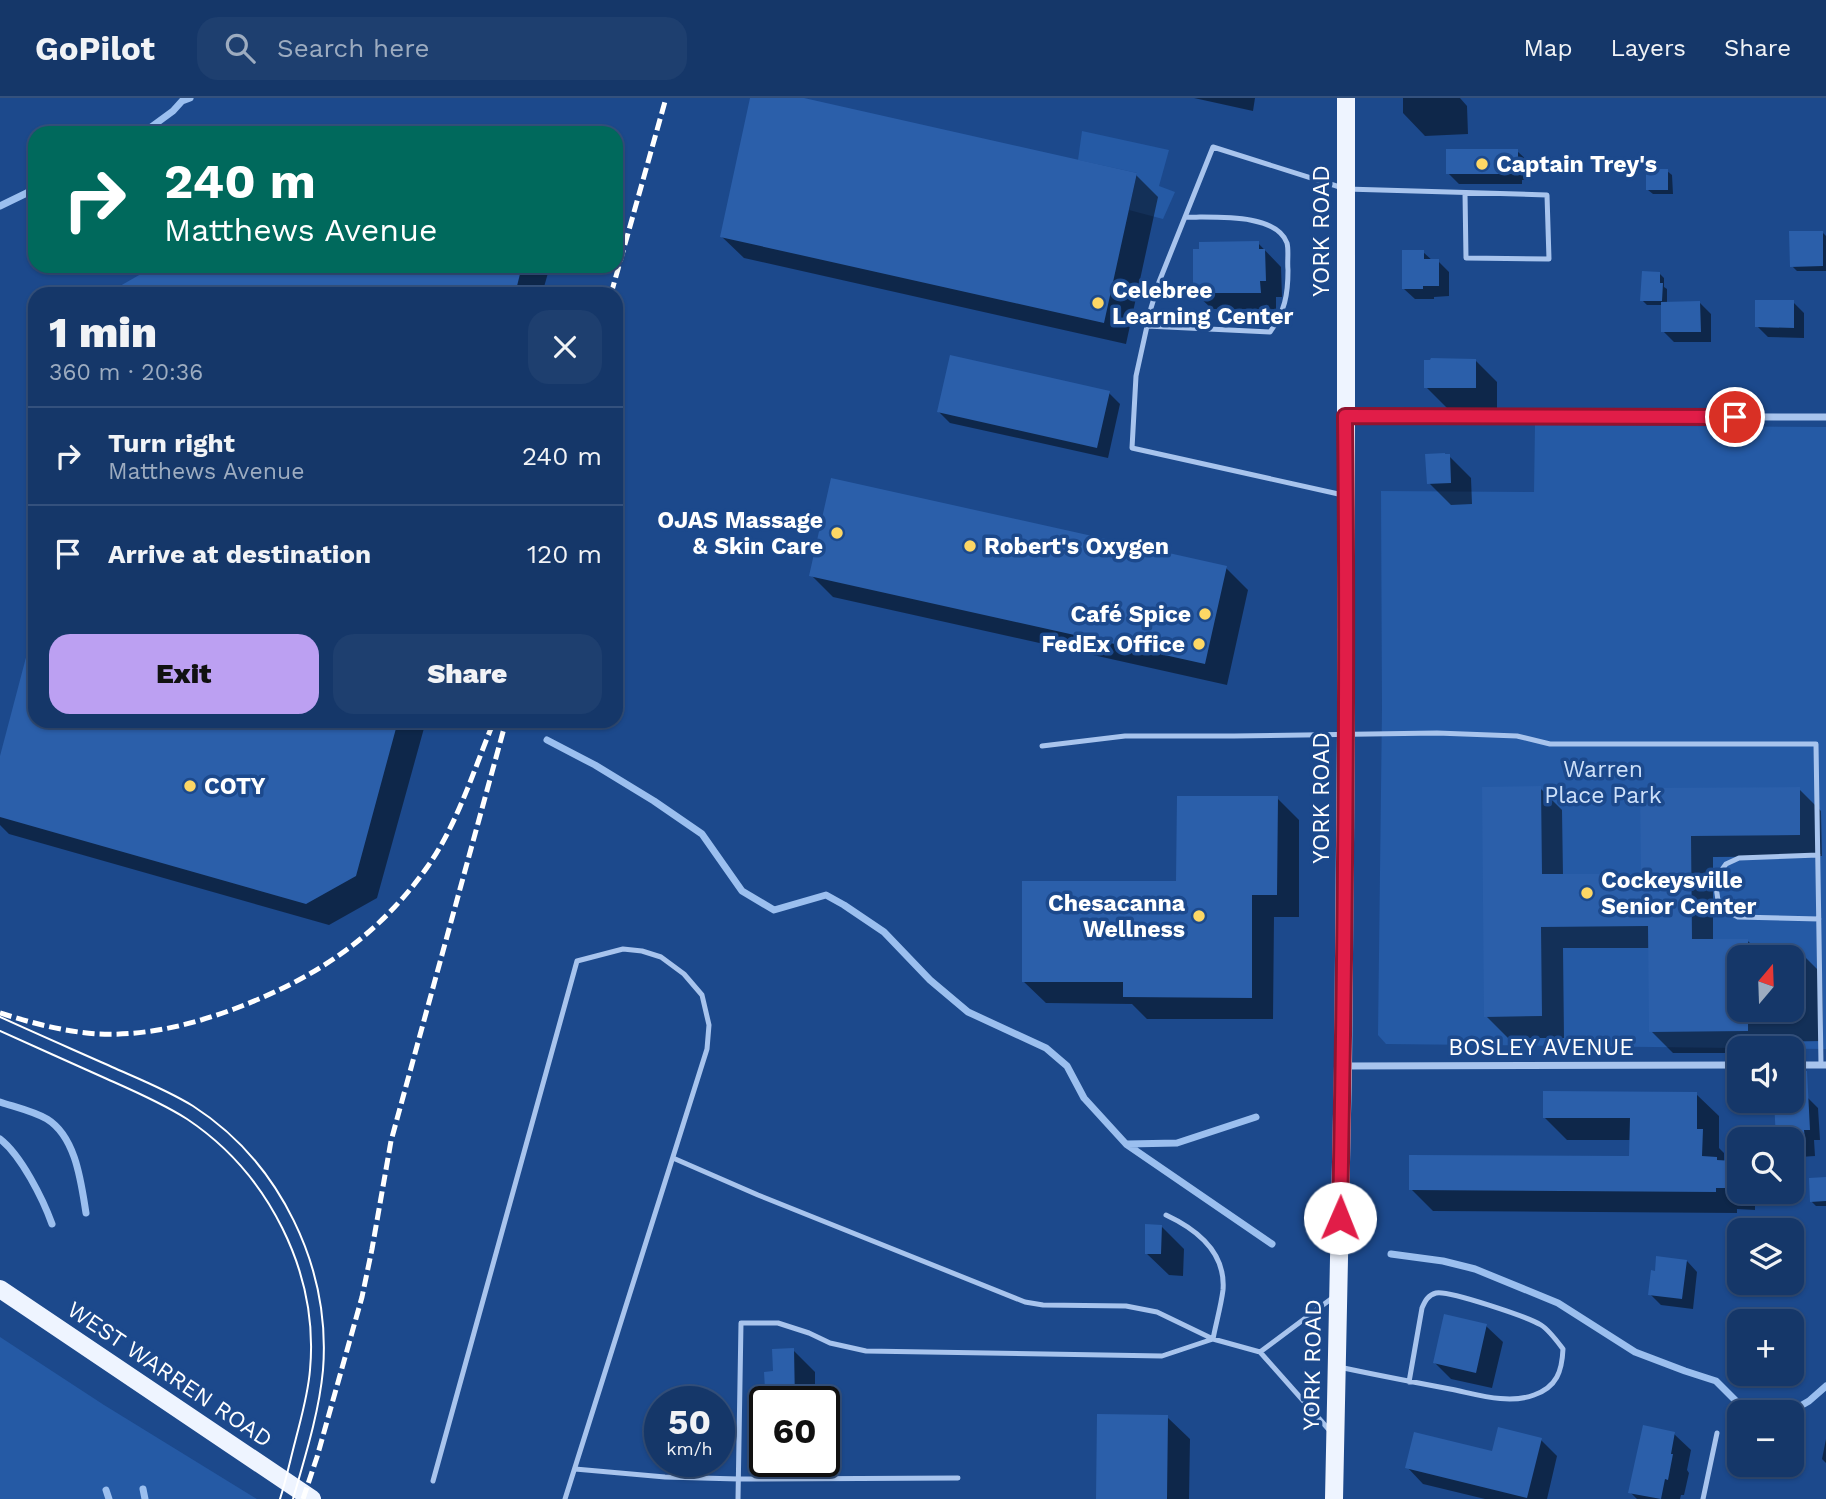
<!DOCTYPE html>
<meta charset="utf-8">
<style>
:root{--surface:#153769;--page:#1e3f6f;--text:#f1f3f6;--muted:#9dacc0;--line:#34517d;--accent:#bca0f2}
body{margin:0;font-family:"Work Sans",sans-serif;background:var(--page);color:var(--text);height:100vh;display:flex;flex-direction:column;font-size:26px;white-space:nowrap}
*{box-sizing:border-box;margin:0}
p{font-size:23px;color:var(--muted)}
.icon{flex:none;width:38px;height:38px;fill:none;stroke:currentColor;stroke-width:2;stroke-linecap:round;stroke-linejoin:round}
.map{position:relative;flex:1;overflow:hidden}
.sheet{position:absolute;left:28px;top:189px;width:595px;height:441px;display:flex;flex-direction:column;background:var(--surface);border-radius:21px;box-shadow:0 2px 5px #0004,0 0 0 2px var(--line)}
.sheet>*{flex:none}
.hud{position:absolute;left:28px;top:28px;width:595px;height:147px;border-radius:21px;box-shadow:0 2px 5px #0004,0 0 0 2px var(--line);background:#00695c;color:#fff;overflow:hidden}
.needle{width:46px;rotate:19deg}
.buttons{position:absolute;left:1727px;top:847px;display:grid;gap:14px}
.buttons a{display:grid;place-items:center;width:77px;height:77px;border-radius:14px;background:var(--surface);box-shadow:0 2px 5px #0004,0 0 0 2px var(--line);font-size:35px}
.speed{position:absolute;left:644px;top:1288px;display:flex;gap:14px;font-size:35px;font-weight:700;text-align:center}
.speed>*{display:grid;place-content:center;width:91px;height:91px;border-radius:50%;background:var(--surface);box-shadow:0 2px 5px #0004,0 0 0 2px var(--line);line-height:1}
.speed small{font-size:18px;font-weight:400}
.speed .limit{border:4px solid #111;border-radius:10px;background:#fff;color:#111}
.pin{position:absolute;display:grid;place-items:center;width:60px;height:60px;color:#fff;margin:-30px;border:4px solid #fff;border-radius:50%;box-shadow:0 2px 7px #0007}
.me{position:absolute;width:77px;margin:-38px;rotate:1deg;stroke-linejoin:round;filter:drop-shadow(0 0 5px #0008)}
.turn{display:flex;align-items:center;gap:24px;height:147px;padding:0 21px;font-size:32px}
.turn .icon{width:91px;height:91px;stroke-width:2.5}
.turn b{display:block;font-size:49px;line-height:60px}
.round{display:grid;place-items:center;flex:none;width:74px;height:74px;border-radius:21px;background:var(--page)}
.headline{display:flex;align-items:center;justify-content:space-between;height:119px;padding:0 21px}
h1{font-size:42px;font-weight:800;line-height:52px}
.cta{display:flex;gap:14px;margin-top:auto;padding:14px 21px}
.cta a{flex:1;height:80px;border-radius:21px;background:var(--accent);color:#111;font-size:28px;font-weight:800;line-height:80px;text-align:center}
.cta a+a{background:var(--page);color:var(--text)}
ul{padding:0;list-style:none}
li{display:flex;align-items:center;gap:21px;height:98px;padding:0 21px;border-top:2px solid var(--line)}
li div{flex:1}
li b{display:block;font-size:26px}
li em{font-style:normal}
header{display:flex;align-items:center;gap:42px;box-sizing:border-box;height:98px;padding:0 35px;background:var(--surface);border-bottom:2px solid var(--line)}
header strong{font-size:33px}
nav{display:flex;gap:38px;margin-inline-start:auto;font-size:24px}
.search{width:490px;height:63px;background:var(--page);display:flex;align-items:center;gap:18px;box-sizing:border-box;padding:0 24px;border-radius:21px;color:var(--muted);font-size:26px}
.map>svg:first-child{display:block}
.green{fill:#255aa5;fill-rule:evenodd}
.shadow{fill:#0007;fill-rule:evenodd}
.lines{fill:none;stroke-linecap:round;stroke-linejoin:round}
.stream{stroke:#9bbfef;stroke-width:7}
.building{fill:#2b5faa}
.lane{stroke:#a8c4ed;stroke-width:5}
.street{stroke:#a8c4ed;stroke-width:7}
.primary{stroke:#eef4ff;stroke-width:18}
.tram{stroke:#fff;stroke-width:2}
.rail{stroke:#fff;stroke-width:5;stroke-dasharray:12 5;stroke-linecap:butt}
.route-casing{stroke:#92132f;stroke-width:18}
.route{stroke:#e11d48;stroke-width:12}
.poi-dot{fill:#fdd765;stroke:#1c498c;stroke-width:2.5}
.labels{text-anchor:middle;stroke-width:7;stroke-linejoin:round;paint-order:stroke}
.poi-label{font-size:23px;font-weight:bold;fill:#fff;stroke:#1c498c;text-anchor:start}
.street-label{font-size:23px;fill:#fff;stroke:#1c498c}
.park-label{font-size:23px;fill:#cde0f9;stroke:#1c498c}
</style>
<header>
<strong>GoPilot</strong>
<div class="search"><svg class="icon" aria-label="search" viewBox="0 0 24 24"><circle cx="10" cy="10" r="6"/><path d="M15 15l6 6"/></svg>Search here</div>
<nav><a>Map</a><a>Layers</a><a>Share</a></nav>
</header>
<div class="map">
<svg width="1826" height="1401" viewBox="0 0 1826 1401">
<rect width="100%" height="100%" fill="#1c498c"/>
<path class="green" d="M1082 33 1169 52 1159 88 1175 94 1163 121 1129 112 1137 75 1078 62Z
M1535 327 1826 329V951L1386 946 1378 937 1382 611 1381 393 1534 394ZM1740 859H1792V912H1740Z
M0 1239 104 1307 257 1401H0Z"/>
<path class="shadow" d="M752 0H796L1136 77 1158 99 1126 246 744 160 721 138Z
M1194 0H1255L1253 13Z
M1403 0H1460L1467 8 1468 36 1425 38 1403 15Z
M1517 53 1528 63V82H1522V86H1459L1448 75Z
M1667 73 1672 77 1673 96H1653L1648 92Z
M1822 134 1826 138V173H1797L1792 168Z
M1258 145 1281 169 1282 199H1276V211H1212L1195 195 1201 153Z
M1423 154 1433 163H1438L1449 174V198L1434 199V201H1415L1404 191Z
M158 168H550L542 196H124Z
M1659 175 1664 180V189L1667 191V205H1700L1711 216V244H1674L1663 233V207H1647L1642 202Z
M1793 204 1804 215V240L1768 239 1757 228Z
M1475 262 1497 284V312L1448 311 1426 289Z
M1109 295 1120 306 1108 360 950 325 939 314Z
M1449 358 1471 380 1472 406 1451 407 1429 385Z
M1226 470 1248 492 1227 587 833 499 811 477Z
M35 532V623H426L377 800 329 827 9 736 0 727V665Z
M1540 690 1562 712 1563 778 1643 777 1642 692 1799 691 1821 713 1822 758 1713 759V843L1747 842 1759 854H1800L1822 876 1823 943 1769 944 1770 950H1740V955H1673L1651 933 1650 850H1563L1564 940H1508L1486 918ZM1740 859H1792V912H1740Z
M1277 700 1299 722V819H1274L1273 921H1147L1132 906 1046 905 1023 883 1178 785Z
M1696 996 1719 1018V1050L1724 1055V1064H1733L1740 1071V1094H1755V1112L1737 1111V1115L1433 1113 1411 1091 1631 1060V1042H1567L1545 1020Z
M1792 997H1805L1818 1010 1820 1042H1814L1815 1058 1800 1059 1792 1051V1041H1779L1778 1040 1776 1003H1792Z
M1826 1081V1108H1816L1811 1103Z
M1161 1128 1184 1151 1183 1178 1169 1177 1146 1155Z
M1687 1163 1697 1174 1693 1211 1661 1207 1650 1196Z
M1486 1228 1503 1244 1492 1290 1451 1281 1434 1264Z
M793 1252 815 1274V1304H777V1301L766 1290 775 1275Z
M1167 1319 1190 1341 1189 1401H1097Z
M1674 1336 1691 1352 1687 1372 1689 1375 1684 1397H1681L1680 1401H1637L1630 1394Z
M1826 1341V1365L1822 1361Z
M1541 1342 1557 1358 1547 1401H1485L1423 1386 1407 1369 1493 1355Z"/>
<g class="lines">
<path class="stream" d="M143 35 173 13 182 3 190 0
M0 108 35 91
M547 642 595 667 654 703 702 736 742 793 774 812 826 797 844 807 884 834 930 882 968 914 1046 950 1067 968 1084 1000 1126 1046 1272 1146
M0 1004C15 1009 33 1013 47 1021 76 1039 81 1084 86 1115
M0 1041C21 1057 43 1101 52 1126
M1128 1046 1177 1045 1256 1019
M1391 1156 1443 1163 1475 1171 1558 1205 1635 1254 1685 1273 1716 1283 1742 1309 1750 1314
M1790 1314 1809 1303 1826 1288
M143 1391 145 1401
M106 1392 109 1401"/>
</g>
<path class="building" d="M750 0H804L1137 75 1104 225 720 139Z
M1446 51H1518V72H1512V76H1446Z
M1646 71H1668V92H1646Z
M1789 133H1823V168L1790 169Z
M1259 143V151H1265L1266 183H1260L1261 195H1193V151H1199V144Z
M1402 152H1424V161H1439V188H1423V191H1402Z
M155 168H522L515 196H106Z
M1642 173 1660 174V185H1663L1662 203H1640Z
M1755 202H1794V230L1755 229Z
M1700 203 1701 234H1661V204Z
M950 257 1110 293 1097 350 937 314Z
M1431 260 1476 261V290H1424V262H1430Z
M1445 355V356H1450L1451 385 1427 386 1425 356Z
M831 380 1227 468 1205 566 809 478Z
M29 548 35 549V623H398L356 778 306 806 0 719V658Z
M1541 688 1542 776H1641L1640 690 1800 689V737L1691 738 1692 841H1748V859H1740V912H1748V933L1649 934 1648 828 1541 829 1542 918 1484 919 1482 689Z
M1177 698H1278L1277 797H1252V900L1123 899V884H1022V783H1176Z
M1792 973H1807L1810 1032H1804L1805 1041H1776L1774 1003H1792Z
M1543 993 1697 994V1031H1703L1702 1058 1717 1059V1062L1734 1063V1090H1716V1094L1409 1092V1057L1629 1058 1630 1020H1543Z
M1826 1079V1103L1810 1104 1809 1080Z
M1145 1126 1162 1127 1161 1156H1145Z
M1656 1158 1687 1162 1682 1201 1648 1197 1651 1172 1655 1173Z
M1444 1216 1487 1226 1476 1275 1433 1265Z
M794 1250 795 1304H775V1291H765L764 1274 773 1273 772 1251Z
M1097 1316 1168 1317 1167 1401H1096Z
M1643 1327 1675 1334 1671 1356H1673L1668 1382 1665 1381 1661 1401 1628 1395Z
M1498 1329 1542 1340 1527 1400 1405 1370 1414 1334 1492 1353Z"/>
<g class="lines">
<path class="lane" d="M1147 228 1270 234C1285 213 1288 197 1288 172 1287 164 1289 152 1287 145 1276 114 1211 120 1185 119
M1343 397 1132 350 1136 278 1151 210 1159 184 1213 49 1346 91 1547 97 1549 161 1466 160 1465 95
M1042 648 1125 638H1234L1437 635 1517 638 1550 646H1816L1821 967
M1818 757 1739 760 1726 766 1718 777 1716 789 1718 802 1725 812 1738 819 1819 821
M673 1060 758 1097 1025 1204 1043 1207 1126 1208 1157 1214 1213 1241 1260 1254
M1339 1269C1376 1277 1413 1284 1450 1291 1476 1296 1508 1307 1534 1297 1557 1289 1562 1273 1563 1251 1557 1243 1549 1232 1541 1227 1528 1219 1448 1192 1436 1195 1428 1197 1425 1203 1422 1210L1409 1284
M1331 1334 1260 1254 1335 1198
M575 1371 665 1379 738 1381 958 1380
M433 1383 577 863 623 851 642 853 661 859 684 876 702 897 709 927 707 951 565 1401
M738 1401 741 1225H778L809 1235 830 1245 866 1253 1162 1258 1213 1241C1216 1225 1221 1208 1223 1192 1226 1154 1196 1131 1166 1117
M1703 1401 1717 1335"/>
<path class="street" d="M1346 318 1826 319
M1792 967H1826
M1344 968 1740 967"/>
<path class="primary" d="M0 1191 312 1401
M1334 1401 1343 968 1346 636V0"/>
<path class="tram" d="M0 919C37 936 74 952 112 969 139 981 167 992 193 1008 280 1064 331 1169 323 1272 319 1315 305 1359 293 1401
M0 933C36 949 71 965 107 981 134 993 162 1005 187 1021 268 1075 319 1174 310 1272 308 1297 301 1320 295 1344 290 1363 286 1382 280 1401"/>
<path class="rail" d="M611 196 666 0
M0 915C32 925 65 934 99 936 145 938 191 927 234 911 314 881 378 839 428 768 458 725 474 671 494 623
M303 1401 317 1359 362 1199 372 1151 391 1043 506 623"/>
</g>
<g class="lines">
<g class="route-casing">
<path id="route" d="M1340 1120C1345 853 1348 585 1345 318L1735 319"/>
</g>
<use href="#route" class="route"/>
</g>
<g class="poi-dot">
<circle cx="1482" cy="66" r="7"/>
<circle cx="1098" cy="205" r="7"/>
<circle cx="837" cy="435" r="7"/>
<circle cx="970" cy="448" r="7"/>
<circle cx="1205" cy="516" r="7"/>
<circle cx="1199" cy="546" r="7"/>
<circle cx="190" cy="688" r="7"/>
<circle cx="1587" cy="795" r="7"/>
<circle cx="1199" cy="818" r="7"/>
</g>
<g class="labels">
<g class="poi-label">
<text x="1496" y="74">Captain Trey's</text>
<text x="1112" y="200">Celebree<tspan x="1112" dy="26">Learning Center</tspan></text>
<text x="823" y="430" text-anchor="end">OJAS Massage<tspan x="823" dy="26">&amp; Skin Care</tspan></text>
<text x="984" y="456">Robert's Oxygen</text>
<text x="1191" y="524" text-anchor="end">Café Spice</text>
<text x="1185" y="554" text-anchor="end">FedEx Office</text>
<text x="204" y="696">COTY</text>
<text x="1601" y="790">Cockeysville<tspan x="1601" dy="26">Senior Center</tspan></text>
<text x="1185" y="813" text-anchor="end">Chesacanna<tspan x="1185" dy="26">Wellness</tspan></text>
</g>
<g class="street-label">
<text transform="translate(1321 133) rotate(-90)" y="8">YORK ROAD</text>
<text transform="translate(1321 700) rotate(-90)" y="8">YORK ROAD</text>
<text x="1541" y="957">BOSLEY AVENUE</text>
<text transform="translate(1312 1267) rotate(-89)" y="8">YORK ROAD</text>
<text transform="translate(170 1276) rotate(34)" y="8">WEST WARREN ROAD</text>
</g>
<g class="park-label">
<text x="1603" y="679">Warren<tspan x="1603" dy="26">Place Park</tspan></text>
</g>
</g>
</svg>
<div class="buttons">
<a><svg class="needle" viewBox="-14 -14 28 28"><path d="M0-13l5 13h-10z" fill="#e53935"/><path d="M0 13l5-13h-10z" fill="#9dacc0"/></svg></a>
<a><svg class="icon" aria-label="sound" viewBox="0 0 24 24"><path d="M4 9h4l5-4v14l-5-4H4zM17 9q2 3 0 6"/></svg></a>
<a><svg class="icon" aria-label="search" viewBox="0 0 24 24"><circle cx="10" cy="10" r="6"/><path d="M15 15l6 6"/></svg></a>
<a><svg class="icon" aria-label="layers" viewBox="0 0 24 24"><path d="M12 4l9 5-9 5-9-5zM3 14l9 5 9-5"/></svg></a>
<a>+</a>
<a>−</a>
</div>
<div class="speed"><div>50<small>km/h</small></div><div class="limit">60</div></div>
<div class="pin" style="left:1735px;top:319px;background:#d93025"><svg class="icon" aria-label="arrive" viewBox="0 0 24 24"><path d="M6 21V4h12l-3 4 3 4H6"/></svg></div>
<svg class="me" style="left:1340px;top:1120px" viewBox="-20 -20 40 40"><circle r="19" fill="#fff"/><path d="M0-13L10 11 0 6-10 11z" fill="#e11d48"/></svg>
<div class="hud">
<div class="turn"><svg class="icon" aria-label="right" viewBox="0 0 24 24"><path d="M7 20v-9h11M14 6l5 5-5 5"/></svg><div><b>240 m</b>Matthews Avenue</div></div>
</div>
<section class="sheet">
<div class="headline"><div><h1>1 min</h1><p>360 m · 20:36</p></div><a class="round"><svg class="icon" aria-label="close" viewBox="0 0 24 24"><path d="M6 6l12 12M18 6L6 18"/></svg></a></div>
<ul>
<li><svg class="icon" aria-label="right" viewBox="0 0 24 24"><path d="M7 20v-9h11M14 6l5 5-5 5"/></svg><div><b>Turn right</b><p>Matthews Avenue</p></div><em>240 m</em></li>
<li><svg class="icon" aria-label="arrive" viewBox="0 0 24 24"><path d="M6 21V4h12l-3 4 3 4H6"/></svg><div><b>Arrive at destination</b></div><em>120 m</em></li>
</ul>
<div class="cta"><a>Exit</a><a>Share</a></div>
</section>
</div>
